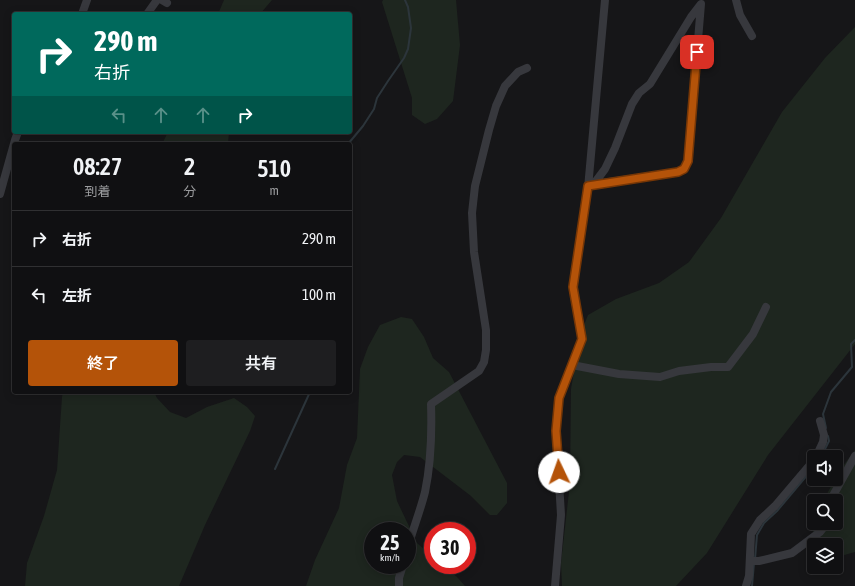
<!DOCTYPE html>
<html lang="ja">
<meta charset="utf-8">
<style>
:root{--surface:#101012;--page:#1e1e20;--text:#f1f3f6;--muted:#9c9d9f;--line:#303032;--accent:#b45309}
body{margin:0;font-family:"Asap Condensed","Noto Sans JP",sans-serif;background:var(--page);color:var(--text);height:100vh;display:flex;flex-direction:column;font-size:15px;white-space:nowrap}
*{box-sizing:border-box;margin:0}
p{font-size:13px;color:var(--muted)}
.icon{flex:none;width:22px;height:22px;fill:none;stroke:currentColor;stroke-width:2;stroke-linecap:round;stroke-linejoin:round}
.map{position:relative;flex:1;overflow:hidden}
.drawer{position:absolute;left:12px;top:142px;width:340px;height:252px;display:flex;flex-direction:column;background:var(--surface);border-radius:4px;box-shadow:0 2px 10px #0003,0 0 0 1px var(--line)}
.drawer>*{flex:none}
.banner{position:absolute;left:12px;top:12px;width:340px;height:122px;border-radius:4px;box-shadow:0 2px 10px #0003,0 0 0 1px var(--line);background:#00695c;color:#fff;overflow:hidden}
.tools{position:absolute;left:807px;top:450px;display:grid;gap:8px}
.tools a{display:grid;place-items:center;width:36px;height:36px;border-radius:4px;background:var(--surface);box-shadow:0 2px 10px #0003,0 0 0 1px var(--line);font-size:20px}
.speed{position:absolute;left:364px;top:522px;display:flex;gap:8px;font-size:20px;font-weight:700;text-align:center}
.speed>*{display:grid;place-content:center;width:52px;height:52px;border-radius:50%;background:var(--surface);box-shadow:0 2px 10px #0003,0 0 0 1px var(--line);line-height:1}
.speed small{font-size:10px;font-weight:400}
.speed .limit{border:6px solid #d22;background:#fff;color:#111}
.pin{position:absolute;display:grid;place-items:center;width:34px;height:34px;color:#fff;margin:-17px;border-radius:8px;box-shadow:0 2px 6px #0006}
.me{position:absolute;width:44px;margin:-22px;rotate:357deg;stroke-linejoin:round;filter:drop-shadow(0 0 3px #0008)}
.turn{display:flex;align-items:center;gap:14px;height:84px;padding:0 16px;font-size:18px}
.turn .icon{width:52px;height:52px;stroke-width:2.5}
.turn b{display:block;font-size:28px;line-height:34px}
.lanes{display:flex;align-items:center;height:38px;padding:0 16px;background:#0003;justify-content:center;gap:20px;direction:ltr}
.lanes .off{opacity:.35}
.eta{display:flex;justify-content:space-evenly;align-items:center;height:68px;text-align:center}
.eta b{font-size:24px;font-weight:600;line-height:28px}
.button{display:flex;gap:8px;margin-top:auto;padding:8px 16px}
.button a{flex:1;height:46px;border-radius:4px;background:var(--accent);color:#fff;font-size:16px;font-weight:600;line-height:46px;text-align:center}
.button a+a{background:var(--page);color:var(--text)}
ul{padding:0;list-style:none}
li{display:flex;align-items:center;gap:12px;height:56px;padding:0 16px;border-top:1px solid var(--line)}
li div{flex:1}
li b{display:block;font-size:15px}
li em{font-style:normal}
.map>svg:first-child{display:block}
.green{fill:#1e261f;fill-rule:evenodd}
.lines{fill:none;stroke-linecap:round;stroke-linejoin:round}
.stream{stroke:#2c353b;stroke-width:2}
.minor{stroke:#37383d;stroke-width:8}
.route-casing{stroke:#753606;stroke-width:10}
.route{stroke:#b45309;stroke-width:7}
</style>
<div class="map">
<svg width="855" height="586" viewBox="0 0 855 586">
<rect width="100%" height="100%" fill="#161618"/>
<path class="green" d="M224 0H272L260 14H218Z
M383 0H456L460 45 453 101 437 119 425 124 412 115V98L382 2Z
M855 27V344L768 455 707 553 676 586H562L561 563 570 483 571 389 580 335 588 315 616 299 659 283 689 262 721 218 782 112 825 58Z
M168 132H229L228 144H162Z
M401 317 412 319 424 337 433 358 449 372 507 483V503L497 515H490L471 496 420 457 404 455 397 462 392 475 397 501 417 543 433 557V565H443L457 577 465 586H306L315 560 339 508 347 465 357 438 360 369 368 347 380 325ZM373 531H407V565H373Z
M63 392H154L157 398 170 412 186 418 207 407 234 398 247 407 255 416 250 431 205 525 179 586H25L27 563 44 516 57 470 62 397Z
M855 450V552L841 556 836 555V545H815L813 544V520L814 518V523H836V501H823L840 470Z"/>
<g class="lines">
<path class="stream" d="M348 144 363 126 374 109 377 98 388 81 404 58 408 49 411 28 408 7 405 0
M826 428 823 414 831 392 852 367 851 344 855 340
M821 457 829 441 828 436
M275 469 310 392
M755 559 757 535 764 523 777 511 814 467
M752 586 754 563"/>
<path class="minor" d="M162 0 167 3
M736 0 740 15 752 36
M82 14 87 0
M147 14 157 0
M588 185 678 172 684 169 688 161 701 4 691 17 650 84 639 93 632 104 615 148 605 169 593 185
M0 194 15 140 18 132
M572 365 619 374 660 377 679 371 711 367H728L753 334 766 307
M816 457 823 442 824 435 820 421
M830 501 855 456
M407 551C412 531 420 512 425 492 431 463 432 434 431 404L479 371 484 362 486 350V330L474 252 472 213 475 186 489 130 496 106 505 86 518 72 527 68
M750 561H759L792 553 820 532 824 527 825 523
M399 586V578L403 565
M555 586 561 515 556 431 559 398 582 339 573 287 588 188 605 0
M746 586 749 576 751 534 760 520 775 506 814 460"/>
</g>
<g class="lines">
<g class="route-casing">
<path id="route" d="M559 472 556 431 559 398 582 339 573 287 588 186 678 172 684 169 688 161 697 52"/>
</g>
<use href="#route" class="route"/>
</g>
</svg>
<div class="tools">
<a><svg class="icon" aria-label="sound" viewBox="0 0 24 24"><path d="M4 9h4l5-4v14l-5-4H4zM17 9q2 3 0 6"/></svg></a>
<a><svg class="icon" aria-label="search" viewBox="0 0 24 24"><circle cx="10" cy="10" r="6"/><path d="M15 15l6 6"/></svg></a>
<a><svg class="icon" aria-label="layers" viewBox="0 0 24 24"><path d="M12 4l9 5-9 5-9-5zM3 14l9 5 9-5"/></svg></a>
</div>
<div class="speed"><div>25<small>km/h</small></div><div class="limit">30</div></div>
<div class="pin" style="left:697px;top:52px;background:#d93025"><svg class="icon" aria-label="arrive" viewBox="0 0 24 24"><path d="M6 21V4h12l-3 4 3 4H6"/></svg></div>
<svg class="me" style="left:559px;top:472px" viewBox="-20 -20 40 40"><circle r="19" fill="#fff"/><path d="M0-13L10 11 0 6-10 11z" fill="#b45309"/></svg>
<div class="banner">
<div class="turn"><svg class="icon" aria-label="right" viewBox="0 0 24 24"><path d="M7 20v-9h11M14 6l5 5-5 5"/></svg><div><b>290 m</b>右折</div></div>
<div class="lanes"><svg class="icon off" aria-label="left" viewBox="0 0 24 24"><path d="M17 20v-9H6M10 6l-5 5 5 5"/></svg><svg class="icon off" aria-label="ahead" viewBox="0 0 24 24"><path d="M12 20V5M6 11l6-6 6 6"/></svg><svg class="icon off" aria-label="ahead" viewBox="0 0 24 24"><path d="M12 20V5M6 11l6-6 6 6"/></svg><svg class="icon" aria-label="right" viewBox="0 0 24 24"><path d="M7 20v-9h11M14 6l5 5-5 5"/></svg></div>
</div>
<section class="drawer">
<div class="eta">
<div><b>08:27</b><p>到着</p></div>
<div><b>2</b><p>分</p></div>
<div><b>510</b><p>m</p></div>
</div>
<ul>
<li><svg class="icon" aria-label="right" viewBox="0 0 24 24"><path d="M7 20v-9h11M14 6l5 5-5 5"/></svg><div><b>右折</b></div><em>290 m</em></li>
<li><svg class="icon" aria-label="left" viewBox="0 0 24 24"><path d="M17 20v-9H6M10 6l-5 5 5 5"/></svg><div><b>左折</b></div><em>100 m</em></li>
</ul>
<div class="button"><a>終了</a><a>共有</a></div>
</section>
</div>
